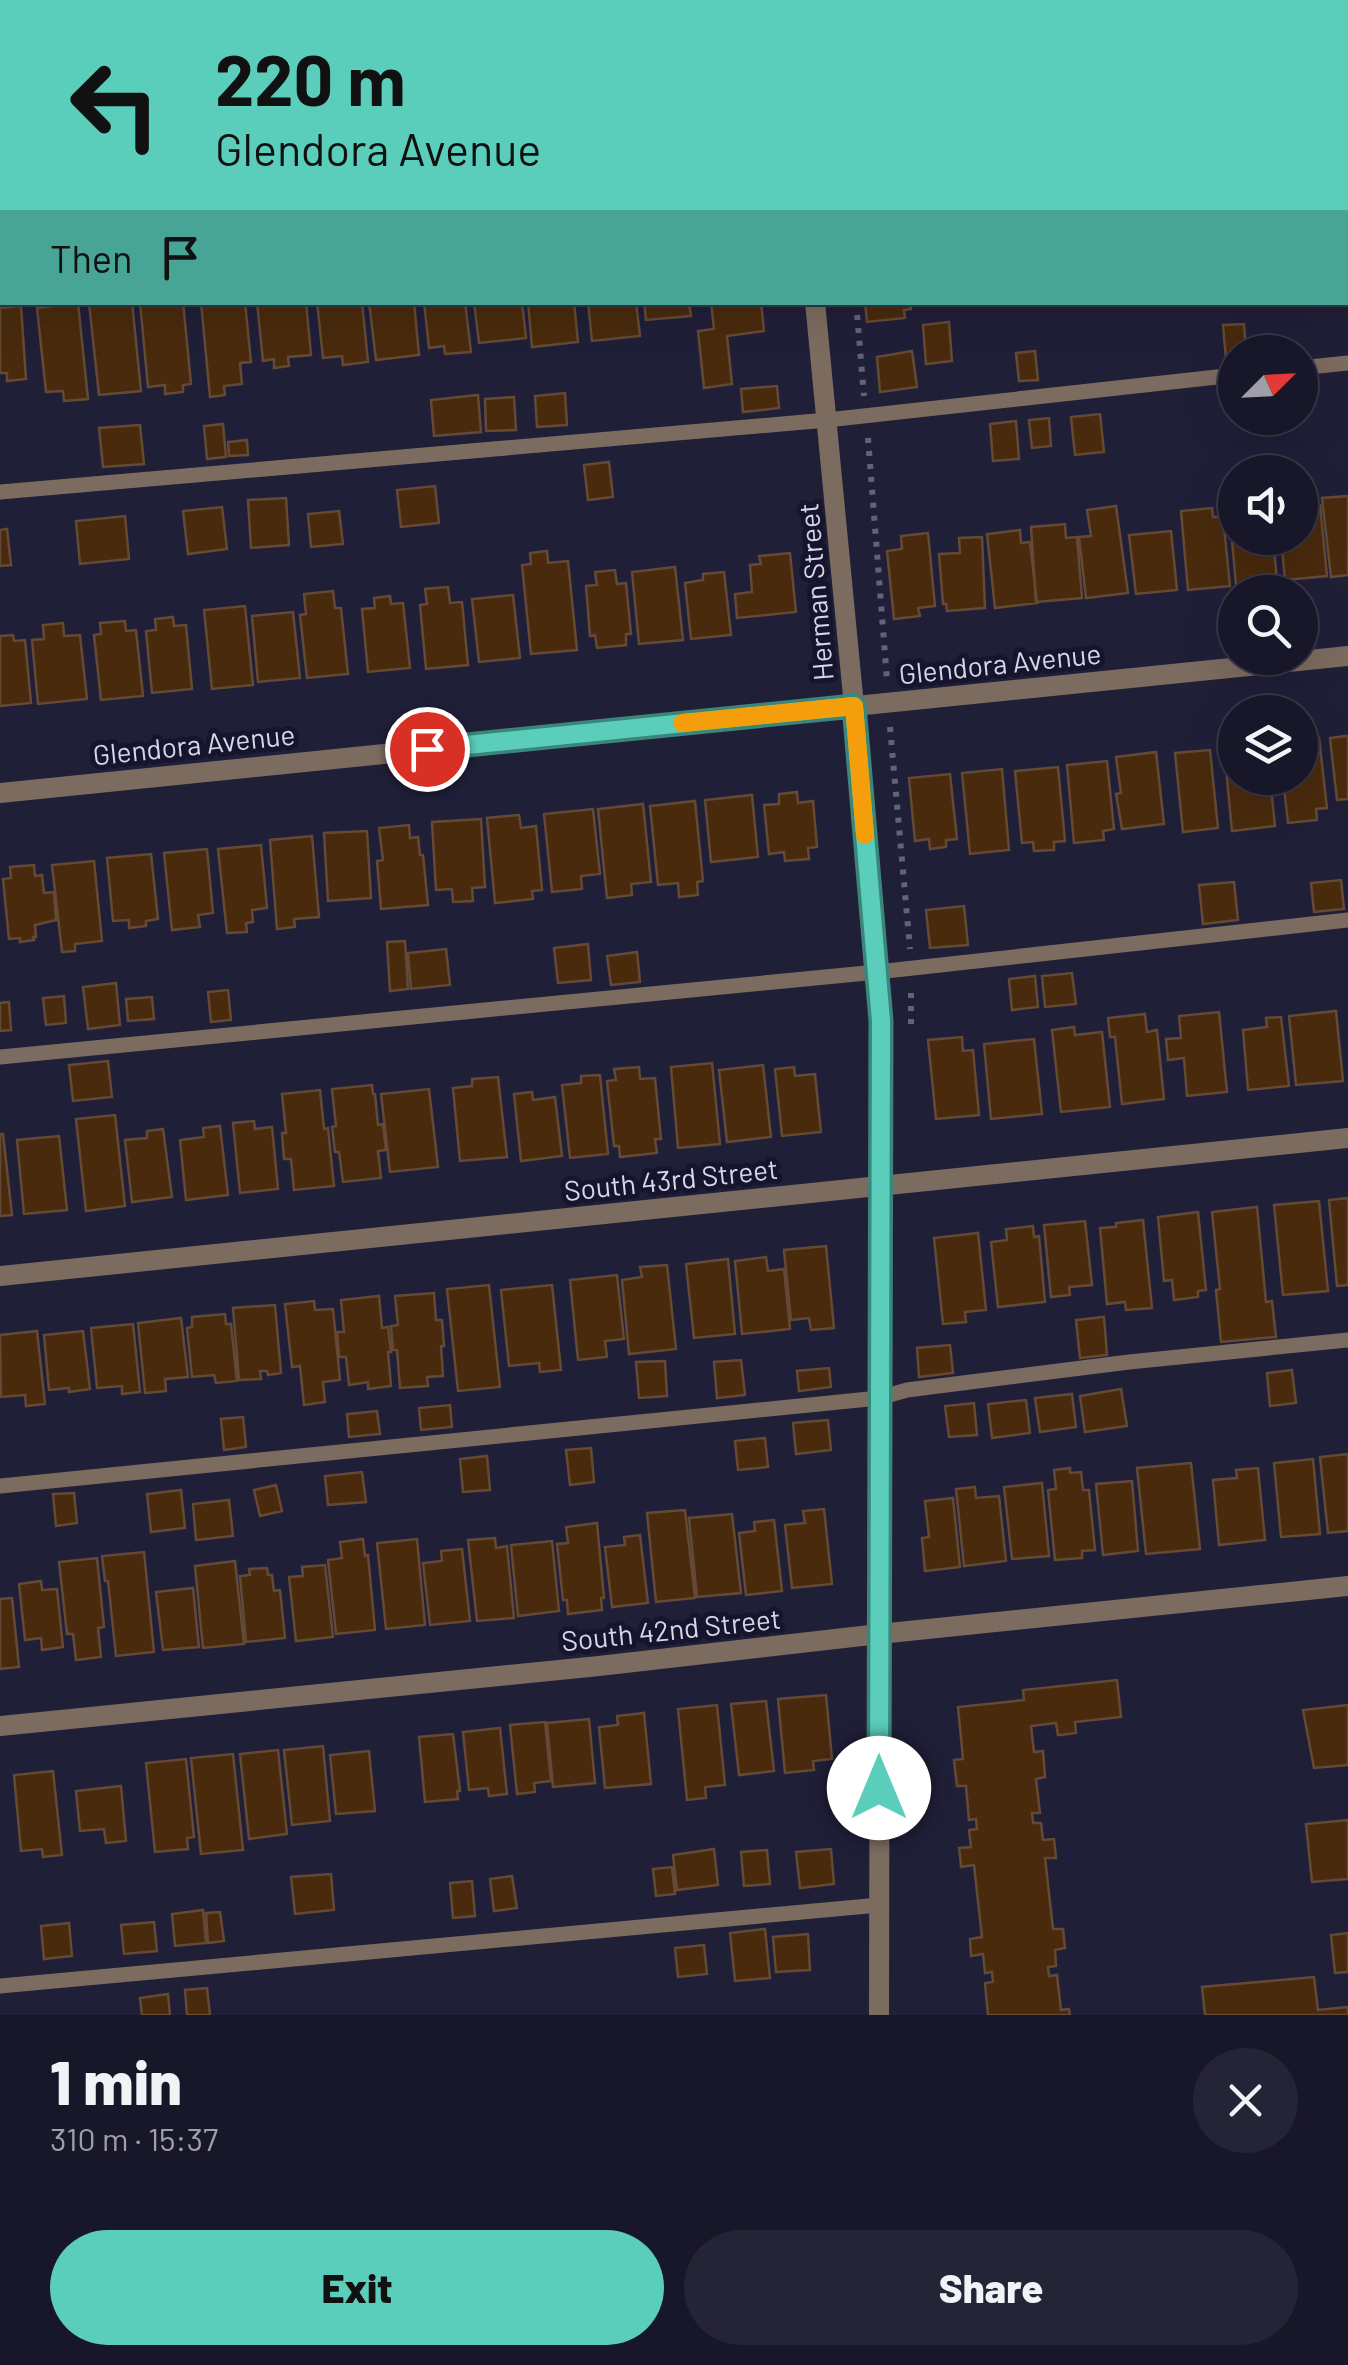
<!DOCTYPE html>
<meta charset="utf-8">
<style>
:root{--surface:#18172a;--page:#252436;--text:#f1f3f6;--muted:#9f9fa8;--line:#363647;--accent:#5bcebb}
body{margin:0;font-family:Barlow,sans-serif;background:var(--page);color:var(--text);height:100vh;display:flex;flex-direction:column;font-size:38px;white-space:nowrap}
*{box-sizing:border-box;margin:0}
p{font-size:32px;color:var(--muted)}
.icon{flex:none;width:55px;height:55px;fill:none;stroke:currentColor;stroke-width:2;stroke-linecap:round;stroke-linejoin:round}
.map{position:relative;height:2015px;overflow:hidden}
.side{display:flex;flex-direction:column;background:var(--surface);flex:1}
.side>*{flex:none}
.hud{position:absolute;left:0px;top:0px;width:1350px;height:305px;box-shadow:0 10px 40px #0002,0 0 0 2px var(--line);background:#5bcebb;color:#111;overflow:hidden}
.needle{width:65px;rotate:66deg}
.tools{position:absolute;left:1218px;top:335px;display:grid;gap:20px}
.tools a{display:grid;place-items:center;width:100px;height:100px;border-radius:50%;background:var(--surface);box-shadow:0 10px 40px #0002,0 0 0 2px var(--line);font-size:50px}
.pin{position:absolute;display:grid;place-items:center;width:85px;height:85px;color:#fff;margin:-42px;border:5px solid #fff;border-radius:50%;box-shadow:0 2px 10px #0007}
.me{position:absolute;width:110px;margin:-55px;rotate:0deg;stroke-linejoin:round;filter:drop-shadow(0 0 8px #0008)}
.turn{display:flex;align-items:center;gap:35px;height:210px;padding:0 50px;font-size:45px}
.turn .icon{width:130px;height:130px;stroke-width:2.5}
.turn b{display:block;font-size:70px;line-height:85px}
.then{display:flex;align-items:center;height:95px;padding:0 50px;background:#0003;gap:20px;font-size:38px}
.round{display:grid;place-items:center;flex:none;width:105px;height:105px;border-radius:52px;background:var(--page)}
.overview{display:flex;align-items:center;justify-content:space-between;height:170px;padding:0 50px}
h1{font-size:60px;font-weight:800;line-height:75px}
.button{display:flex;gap:20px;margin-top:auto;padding:20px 50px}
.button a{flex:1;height:115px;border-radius:60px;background:var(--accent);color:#111;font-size:40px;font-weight:800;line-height:115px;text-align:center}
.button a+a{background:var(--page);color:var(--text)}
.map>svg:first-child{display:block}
.building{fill:#492a0d;stroke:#644a36;stroke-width:2.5}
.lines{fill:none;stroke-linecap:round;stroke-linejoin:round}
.path{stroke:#626278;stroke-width:6;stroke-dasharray:5 8;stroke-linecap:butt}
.service{stroke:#7c6b5f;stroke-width:15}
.minor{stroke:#7c6b5f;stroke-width:20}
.route-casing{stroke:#3b867a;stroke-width:25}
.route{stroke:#5bcebb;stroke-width:18}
.slow{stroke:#f59e0b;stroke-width:18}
.labels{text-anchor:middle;stroke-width:10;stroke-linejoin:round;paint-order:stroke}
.street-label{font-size:28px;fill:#d6d7e8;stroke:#17152e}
</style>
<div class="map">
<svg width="1348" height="2015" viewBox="0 0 1348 2015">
<rect width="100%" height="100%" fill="#201f38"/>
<path class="building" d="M132 302 141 391 99 395 89 303Z
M140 302H183L191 384 183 385V392L165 394V385L148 387Z
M201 302H245L251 362 240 363 242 384 224 386 225 395 210 397Z
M257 302H306L311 355 288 357 289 366 274 368V359L263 361Z
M317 302H362L368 362 343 365 342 356 323 358Z
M369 302H414L419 355 376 360Z
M424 302H465L471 352 445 354 444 346 429 348Z
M474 302H522L526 338 479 343Z
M528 302H574L578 342 532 347Z
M588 302H636L640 336 592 341Z
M644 302H689L691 316 646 320Z
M711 302H761L764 331 727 336 732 384 704 388 698 331 714 329Z
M865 302H910L911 309 904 310 905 318 867 322Z
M78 303 88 399 64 401 63 391 46 392 37 308Z
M21 306 26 379 7 381V373H0V308Z
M949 322 952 361 926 364 923 325Z
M1244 324 1246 352H1235V359H1226L1223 325Z
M912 351 917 387 880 392 877 357Z
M1035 351 1038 380 1019 381 1016 353Z
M777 386 779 408 743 412 741 389Z
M565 393 567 425 537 427 535 396Z
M478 395 481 432 434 436 431 400Z
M514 397 516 430 486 431 485 399Z
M1100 414 1104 452 1075 455 1071 417Z
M1049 418 1051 446 1032 448 1029 420Z
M1016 421 1019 459 993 461 990 424Z
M223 424 226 457 207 459 204 426Z
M140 425 144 464 103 467 99 428Z
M247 440 248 455 229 456 228 442Z
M609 462 613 497 588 500 584 465Z
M435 486 439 523 401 527 397 490Z
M1348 496V575L1331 577 1322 498Z
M286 498 289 545 251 548 248 500Z
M1320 505 1327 576 1285 580 1281 538H1300V507Z
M1116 506 1128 593 1086 598 1079 537 1091 536 1087 510Z
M222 507 227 549 188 554 183 511Z
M1212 508 1213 517H1223L1230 586 1188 590 1181 511Z
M339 511 343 544 311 547 308 514Z
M125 516 129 559 80 564 76 521Z
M1235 517V538H1273L1277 581 1236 585 1230 518Z
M1065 524 1066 538 1077 537 1082 598 1036 602 1031 527Z
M7 529 11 565 0 566V530Z
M1020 530 1021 543 1030 542 1037 603 995 608 987 534Z
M1171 531 1177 590 1136 594 1129 535Z
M928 533 935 606 918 608 920 616 894 619 887 551 902 549 901 536Z
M982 537 985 608 947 611 946 604H943L939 554 960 553 959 538Z
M547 551 548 563 568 561 577 650 531 654 522 565 531 564 530 553Z
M790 553 796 612 737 618 735 594 752 592 750 565 761 564 759 556Z
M675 567 683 640 639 644 632 572Z
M615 570 617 584 626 583 631 634H626V645L597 648 595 635 590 636 586 586 597 585 595 572Z
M724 572 731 635 691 639 685 583 703 580V574Z
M448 587 450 603 462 602 468 665 426 669 420 605 427 604 425 589Z
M333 591 335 608H341L348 674 307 678 300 615 306 614 304 594Z
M513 595 520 658 479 662 472 599Z
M390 596 391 604 403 603 410 668 368 672 362 609 375 608 374 598Z
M245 606 253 685 212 689 204 610Z
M293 612 300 678 258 682 252 616Z
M173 617 174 626 186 625 192 689 152 693 146 631 156 630 155 619Z
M125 621 126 631 136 630 143 696 101 700 94 635 101 634 100 623Z
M63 623 64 636 80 635 87 699 38 704 32 640 44 639 43 625Z
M13 635 14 641 25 640 31 703 0 706V636Z
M1345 736H1348V799L1337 800 1330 738Z
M1319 738 1327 808 1316 809 1317 820 1288 823 1283 778H1300V740Z
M1235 747V778H1270L1275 826 1232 831 1224 748Z
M1210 750 1218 828 1183 832 1175 753Z
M1156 752 1164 824 1122 829 1116 794 1121 793 1116 757Z
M1107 761 1114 829 1103 831 1104 840 1074 843 1067 765Z
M1058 767 1065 841 1054 842V850L1034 851 1033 842 1022 843 1015 771Z
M1002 769 1009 850 970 854 962 773Z
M950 774 957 839 946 840V847L930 849 929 839 915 841 909 778Z
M797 792 798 803 813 801 817 847 808 848 809 859 785 861 784 852 769 854 764 805 779 804V794Z
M752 795 758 857 711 862 705 800Z
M695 801 703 881 697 882 698 895 679 897 678 883 658 885 650 806Z
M643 804 651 882 631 884 632 895 607 898 598 809Z
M593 809 600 874 581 876 582 889 552 892 544 814Z
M519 815 521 828 536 826 542 890 532 891 533 899 495 903 487 818Z
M481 819 485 887 472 888 473 901 453 902 452 889 436 890 432 822Z
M409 825 410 838 418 837 420 855H423L428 905 381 909 377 861 383 860 379 828Z
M367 831 371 898 328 901 324 833Z
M312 836 319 917 294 919 295 927 277 929 270 840Z
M261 845 267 908 252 910 253 922 246 923 247 932 227 933 218 849Z
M207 849 213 913 198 915 200 927 172 930 164 853Z
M151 854 158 919 146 921V926L129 928V920L113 921 107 858Z
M94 861 102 941 75 944V951L62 952 52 865Z
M34 865 35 876 42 875 44 893 54 892 56 920 35 925 36 937H33L34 940 20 942V938L9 939 3 879 11 878 10 867Z
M1341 880 1344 909 1314 912 1311 883Z
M1234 882 1238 920 1203 924 1199 885Z
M964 906 968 945 930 948 926 910Z
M405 941 408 989 390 991 387 942Z
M588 944 591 980 558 983 554 948Z
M446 949 450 985 411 989 408 953Z
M637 952 640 982 611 985 607 956Z
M1072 973 1076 1004 1045 1007 1042 976Z
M1035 976 1038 1007 1012 1010 1009 979Z
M116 983 120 1025 88 1029 83 987Z
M228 990 231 1020 211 1022 208 992Z
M64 996 66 1023 46 1025 43 998Z
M152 997 154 1019 128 1021 126 999Z
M9 1002 11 1030 0 1031V1003Z
M1336 1011 1343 1081 1296 1085 1289 1016Z
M1219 1012 1227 1092 1187 1096 1184 1058 1168 1060 1166 1039 1181 1038 1179 1016Z
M1145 1014 1147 1032 1157 1030 1164 1099 1122 1104 1115 1037H1110L1108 1018Z
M1281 1017 1289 1086 1248 1090 1243 1030 1267 1027 1266 1018Z
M1074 1027 1075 1035 1102 1032 1110 1107 1061 1112 1052 1030Z
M962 1037 963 1051 973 1050 979 1115 936 1119 928 1040Z
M1034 1039 1042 1114 991 1119 984 1044Z
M108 1061 112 1097 73 1101 69 1065Z
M712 1063 720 1144 678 1148 671 1067Z
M763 1065 771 1137 727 1142 719 1070Z
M639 1067 640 1079 655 1078 661 1139H655L657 1153 620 1157 619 1146H614L607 1081 616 1080 614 1069Z
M794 1067 795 1076 815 1074 821 1132 782 1136 775 1069Z
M600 1075 608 1154 570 1158 562 1085 581 1083V1076Z
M498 1077 507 1157 460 1161 453 1088 472 1086V1079Z
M372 1085 373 1094H375L378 1125 383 1124 386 1150 378 1151 381 1178 343 1182 339 1152H335L332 1127 336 1126 332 1089Z
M429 1089 438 1167 390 1172 381 1094Z
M320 1090 324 1129 328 1128 334 1186 294 1190 291 1159H284L282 1133H286L282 1094Z
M532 1092 533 1100 555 1097 562 1156 521 1161 514 1094Z
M115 1115 125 1206 86 1211 76 1119Z
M254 1121 255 1129 272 1127 278 1189 240 1193 233 1123Z
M220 1126 228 1195 186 1200 180 1140 204 1137 203 1128Z
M163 1129 172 1197 132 1202 125 1140 147 1138V1131Z
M0 1134H3L12 1215 0 1216Z
M59 1136 67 1210 24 1214 17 1140Z
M1348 1198V1285L1337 1286 1329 1200Z
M1319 1201 1328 1291 1283 1295 1274 1205Z
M1257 1207 1266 1302 1272 1301 1276 1337 1221 1342 1216 1290 1220 1289 1212 1212Z
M1198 1212 1206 1290 1198 1291V1297L1174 1300 1172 1280 1164 1281 1158 1217Z
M1143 1220 1152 1308 1126 1310 1125 1302 1107 1304 1100 1228 1116 1227V1223Z
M1085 1221 1092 1285 1069 1287 1070 1295 1051 1297 1044 1225Z
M1033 1226 1034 1237 1039 1236 1045 1302 998 1307 991 1242 1007 1240 1006 1229Z
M978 1233 986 1310 965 1312 966 1322 943 1324 934 1238Z
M826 1246 834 1328 811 1330 809 1318 791 1320 784 1250Z
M766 1257 768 1271 784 1269 790 1329 742 1334 735 1261Z
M728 1259 735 1334 694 1338 686 1264Z
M667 1265 676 1349 629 1354 622 1280 642 1277 640 1267Z
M617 1275 624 1339 605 1341 607 1357 578 1360 570 1280Z
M489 1285 500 1387 458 1391 447 1289Z
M552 1285 561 1370 540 1372 539 1363 509 1366 501 1290Z
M434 1293 436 1320H442L444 1346H441L443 1376 427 1377 428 1386 400 1388 397 1350H393L391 1326 398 1325 395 1296Z
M379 1296 382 1328 388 1327 391 1352H388L391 1386 368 1389V1382L349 1385 346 1357H339L337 1332H344L341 1300Z
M314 1301 315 1310 333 1309 340 1380 323 1382 325 1402 304 1405 300 1366 292 1367 285 1304Z
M275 1305 281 1373 268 1375 267 1371H260L261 1379 239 1380 233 1308Z
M225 1314 226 1324H231L237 1381 216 1383 214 1375 192 1377 187 1328 192 1327V1317Z
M1104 1317 1107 1355 1080 1358 1076 1320Z
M181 1318 188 1377 165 1379 166 1391 145 1393 138 1323Z
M133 1324 140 1392 122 1394V1386L97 1388 91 1328Z
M37 1331 45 1404 26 1406 25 1395 1 1397 0 1335Z
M83 1331 90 1389 69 1392V1388L49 1390 44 1335Z
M950 1345 953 1373 919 1377 917 1348Z
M741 1360 745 1395 717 1398 714 1362Z
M665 1361 667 1396 639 1398 636 1362Z
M829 1368 831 1387 799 1391 797 1371Z
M1292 1370 1296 1403 1270 1406 1267 1373Z
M1121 1389 1127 1426 1085 1432 1080 1396Z
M1072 1394 1076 1427 1040 1432 1035 1398Z
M1026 1400 1030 1433 992 1438 988 1404Z
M974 1403 977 1435 949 1437 945 1406Z
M450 1405 452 1427 421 1430 419 1408Z
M377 1411 380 1434 349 1437 347 1414Z
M243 1417 246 1447 224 1450 221 1419Z
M828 1420 831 1450 796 1454 793 1423Z
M765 1438 768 1467 738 1470 735 1441Z
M591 1448 594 1482 570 1485 566 1450Z
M1348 1454V1531L1328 1533 1320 1457Z
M487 1456 490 1490 463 1492 460 1459Z
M1313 1459 1320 1534 1281 1537 1274 1463Z
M1191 1463 1200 1549 1146 1554 1137 1468Z
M1070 1468V1473L1081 1472 1083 1490H1089L1095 1550 1082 1551V1558L1055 1560 1048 1490 1056 1489 1054 1470Z
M1258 1468 1265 1540 1219 1545 1213 1480 1237 1478 1236 1470Z
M362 1472 366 1502 328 1505 325 1476Z
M1132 1481 1138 1551 1103 1555 1096 1484Z
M1042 1483 1049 1556 1012 1559 1004 1487Z
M276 1485 282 1511 260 1516 254 1490Z
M975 1487 976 1498 999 1496 1006 1561 964 1566 956 1489Z
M181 1490 185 1528 151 1532 147 1494Z
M74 1493 77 1523 56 1526 53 1494Z
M953 1498 960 1567 925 1571 922 1538 929 1537 925 1501Z
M229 1500 233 1536 196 1540 193 1504Z
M824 1509 832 1584 792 1588 785 1525 805 1523 803 1511Z
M685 1510 695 1598 656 1602 647 1513Z
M732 1514 741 1593 697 1597 689 1518Z
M774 1520 782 1591 746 1595 739 1533 755 1531 754 1522Z
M597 1523 604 1598H601L602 1610 568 1614 567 1600H563L557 1544 568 1543 566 1527Z
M640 1535 648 1603 612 1607 605 1547 625 1545 624 1537Z
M495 1538 496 1548 507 1546 514 1618 477 1621 468 1540Z
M363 1539 365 1556 368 1555 375 1630 336 1634 328 1560 342 1558 340 1542Z
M417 1539 425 1625 386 1629 377 1543Z
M552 1541 559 1611 518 1616 511 1545Z
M462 1549 470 1621 430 1625 423 1563 442 1561 441 1551Z
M144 1552 154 1652 116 1656 108 1581H105L102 1556Z
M97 1558 104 1627 98 1628 101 1657 76 1660 73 1634H67L59 1562Z
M235 1561 244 1644 203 1648 195 1566Z
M325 1565 333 1637 296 1641 289 1577 303 1576 302 1567Z
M267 1568 268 1575H272L274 1591 280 1590 285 1638 246 1642 240 1576 250 1575 249 1569Z
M41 1581 42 1590 57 1589 63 1647 42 1650 41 1638 25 1640 19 1584Z
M193 1588 199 1647 163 1650 156 1592Z
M12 1598 19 1667 0 1669V1599Z
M1117 1680 1121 1717 1075 1722 1076 1733 1061 1735H1058L1056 1723 1031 1726 1034 1752 1043 1751 1045 1777 1036 1779 1040 1813H1032L1033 1823H1041L1043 1840 1054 1839 1056 1858H1045L1053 1929H1063L1065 1948 1055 1950 1056 1966 1048 1967 1049 1976 1057 1975 1061 2010 1069 2009 1070 2015H988L985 1983 993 1982 992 1972 985 1973 983 1954 971 1956 970 1939 982 1937 974 1865 961 1867V1865L959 1848 971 1847 969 1830 977 1829 976 1819 969 1820 966 1786H957L954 1760 963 1759 958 1707 1024 1700 1023 1690Z
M826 1695 832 1759 813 1761 814 1770 785 1773 778 1699Z
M766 1701 774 1771 739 1775 731 1704Z
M717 1705 725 1785 705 1787 706 1798 687 1800 678 1709Z
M1348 1705V1765L1314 1768 1303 1710Z
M644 1713 651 1784 605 1788 599 1727 618 1725 617 1716Z
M589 1719 595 1783 553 1787 547 1723Z
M545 1722 551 1781 534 1783 535 1792 517 1794 510 1725Z
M500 1728 507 1794 489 1796 488 1788 469 1790 463 1732Z
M453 1734 460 1791H457L458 1799 425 1802 419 1737Z
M323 1746 330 1821 292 1825 284 1750Z
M278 1750 287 1834 249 1839 240 1754Z
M369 1751 375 1811 336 1814 330 1755Z
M233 1754 243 1850 201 1854 191 1758Z
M186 1759 194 1837 187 1838 188 1849 155 1852 146 1763Z
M53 1771 62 1855 43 1857 42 1849 21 1851 14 1775Z
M121 1786 126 1841 106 1843 104 1829 80 1831 76 1791Z
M1348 1820V1879L1312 1882 1306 1824Z
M714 1849 718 1885 677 1890 673 1855Z
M831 1849 834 1884 800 1888 796 1852Z
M767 1850 770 1884 744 1886 741 1852Z
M672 1867 675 1894 656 1896 653 1869Z
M331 1874 334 1910 295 1914 291 1877Z
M512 1876 517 1908 494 1911 490 1879Z
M472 1881 475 1916 453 1918 450 1883Z
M203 1910 206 1943 175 1946 172 1914Z
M220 1912 224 1941 208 1943 206 1913Z
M154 1922 157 1951 124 1954 121 1925Z
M69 1923 72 1956 44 1959 41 1926Z
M765 1929 770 1978 735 1981 730 1933Z
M1348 1933V1972L1335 1973 1331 1935Z
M808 1934 810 1970 776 1972 773 1937Z
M704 1945 707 1974 678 1977 675 1948Z
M1314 1977 1318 2010 1348 2007V2015H1205L1202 1987Z
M207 1988 210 2015H187L185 1990Z
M168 1994 170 2015H142L140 1998Z"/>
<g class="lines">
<path class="path" d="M0 121H2
M856 302 864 396
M868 438 887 680
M890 727 910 949
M911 1024V991"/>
<path class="service" d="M1300 368 1348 363
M0 492 827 420 1235 375
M0 1057 877 972 1348 920
M0 1486 879 1398 907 1390 1129 1362 1348 1340
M0 1986 879 1905"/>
<path class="minor" d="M786 0V2
M0 192H2
M815 302 854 706 881 1021 879 2015
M0 793 1348 656
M0 1276 1348 1138
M0 1726 599 1666 879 1634 1348 1586"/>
</g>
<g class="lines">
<g class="route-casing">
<path id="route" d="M427 749 854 706 881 1021 879 1788"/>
</g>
<use href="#route" class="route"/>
<path class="slow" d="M682 723 854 706 865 835"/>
</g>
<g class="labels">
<g class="street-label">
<text transform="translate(816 592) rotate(-95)" y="10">Herman Street</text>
<text transform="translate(1000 664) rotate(-6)" y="10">Glendora Avenue</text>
<text transform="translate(194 745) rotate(-6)" y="10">Glendora Avenue</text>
<text transform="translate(671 1180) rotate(-6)" y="10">South 43rd Street</text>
<text transform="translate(671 1630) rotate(-6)" y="10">South 42nd Street</text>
</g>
</g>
</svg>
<div class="tools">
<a><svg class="needle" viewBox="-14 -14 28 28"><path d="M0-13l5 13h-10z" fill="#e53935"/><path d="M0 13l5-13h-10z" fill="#9f9fa8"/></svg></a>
<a><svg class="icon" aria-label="sound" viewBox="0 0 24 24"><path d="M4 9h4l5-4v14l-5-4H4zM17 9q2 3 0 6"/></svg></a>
<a><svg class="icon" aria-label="search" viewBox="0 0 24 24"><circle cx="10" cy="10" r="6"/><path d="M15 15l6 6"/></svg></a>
<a><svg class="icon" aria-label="layers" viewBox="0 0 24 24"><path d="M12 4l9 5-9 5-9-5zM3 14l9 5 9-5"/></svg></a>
</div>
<div class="pin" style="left:427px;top:749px;background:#d93025"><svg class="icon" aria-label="arrive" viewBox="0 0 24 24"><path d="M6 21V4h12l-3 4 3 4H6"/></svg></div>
<svg class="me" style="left:879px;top:1788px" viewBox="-20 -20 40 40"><circle r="19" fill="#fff"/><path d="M0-13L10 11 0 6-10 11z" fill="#5bcebb"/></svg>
<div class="hud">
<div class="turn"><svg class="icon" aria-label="left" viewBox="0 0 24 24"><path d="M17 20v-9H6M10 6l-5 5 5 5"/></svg><div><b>220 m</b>Glendora Avenue</div></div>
<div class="then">Then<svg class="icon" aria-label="arrive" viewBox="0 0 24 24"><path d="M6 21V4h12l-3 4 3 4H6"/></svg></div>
</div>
</div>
<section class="side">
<div class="overview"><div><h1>1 min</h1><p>310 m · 15:37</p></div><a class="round"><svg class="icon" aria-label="close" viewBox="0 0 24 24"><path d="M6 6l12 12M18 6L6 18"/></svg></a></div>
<div class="button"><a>Exit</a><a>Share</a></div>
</section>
